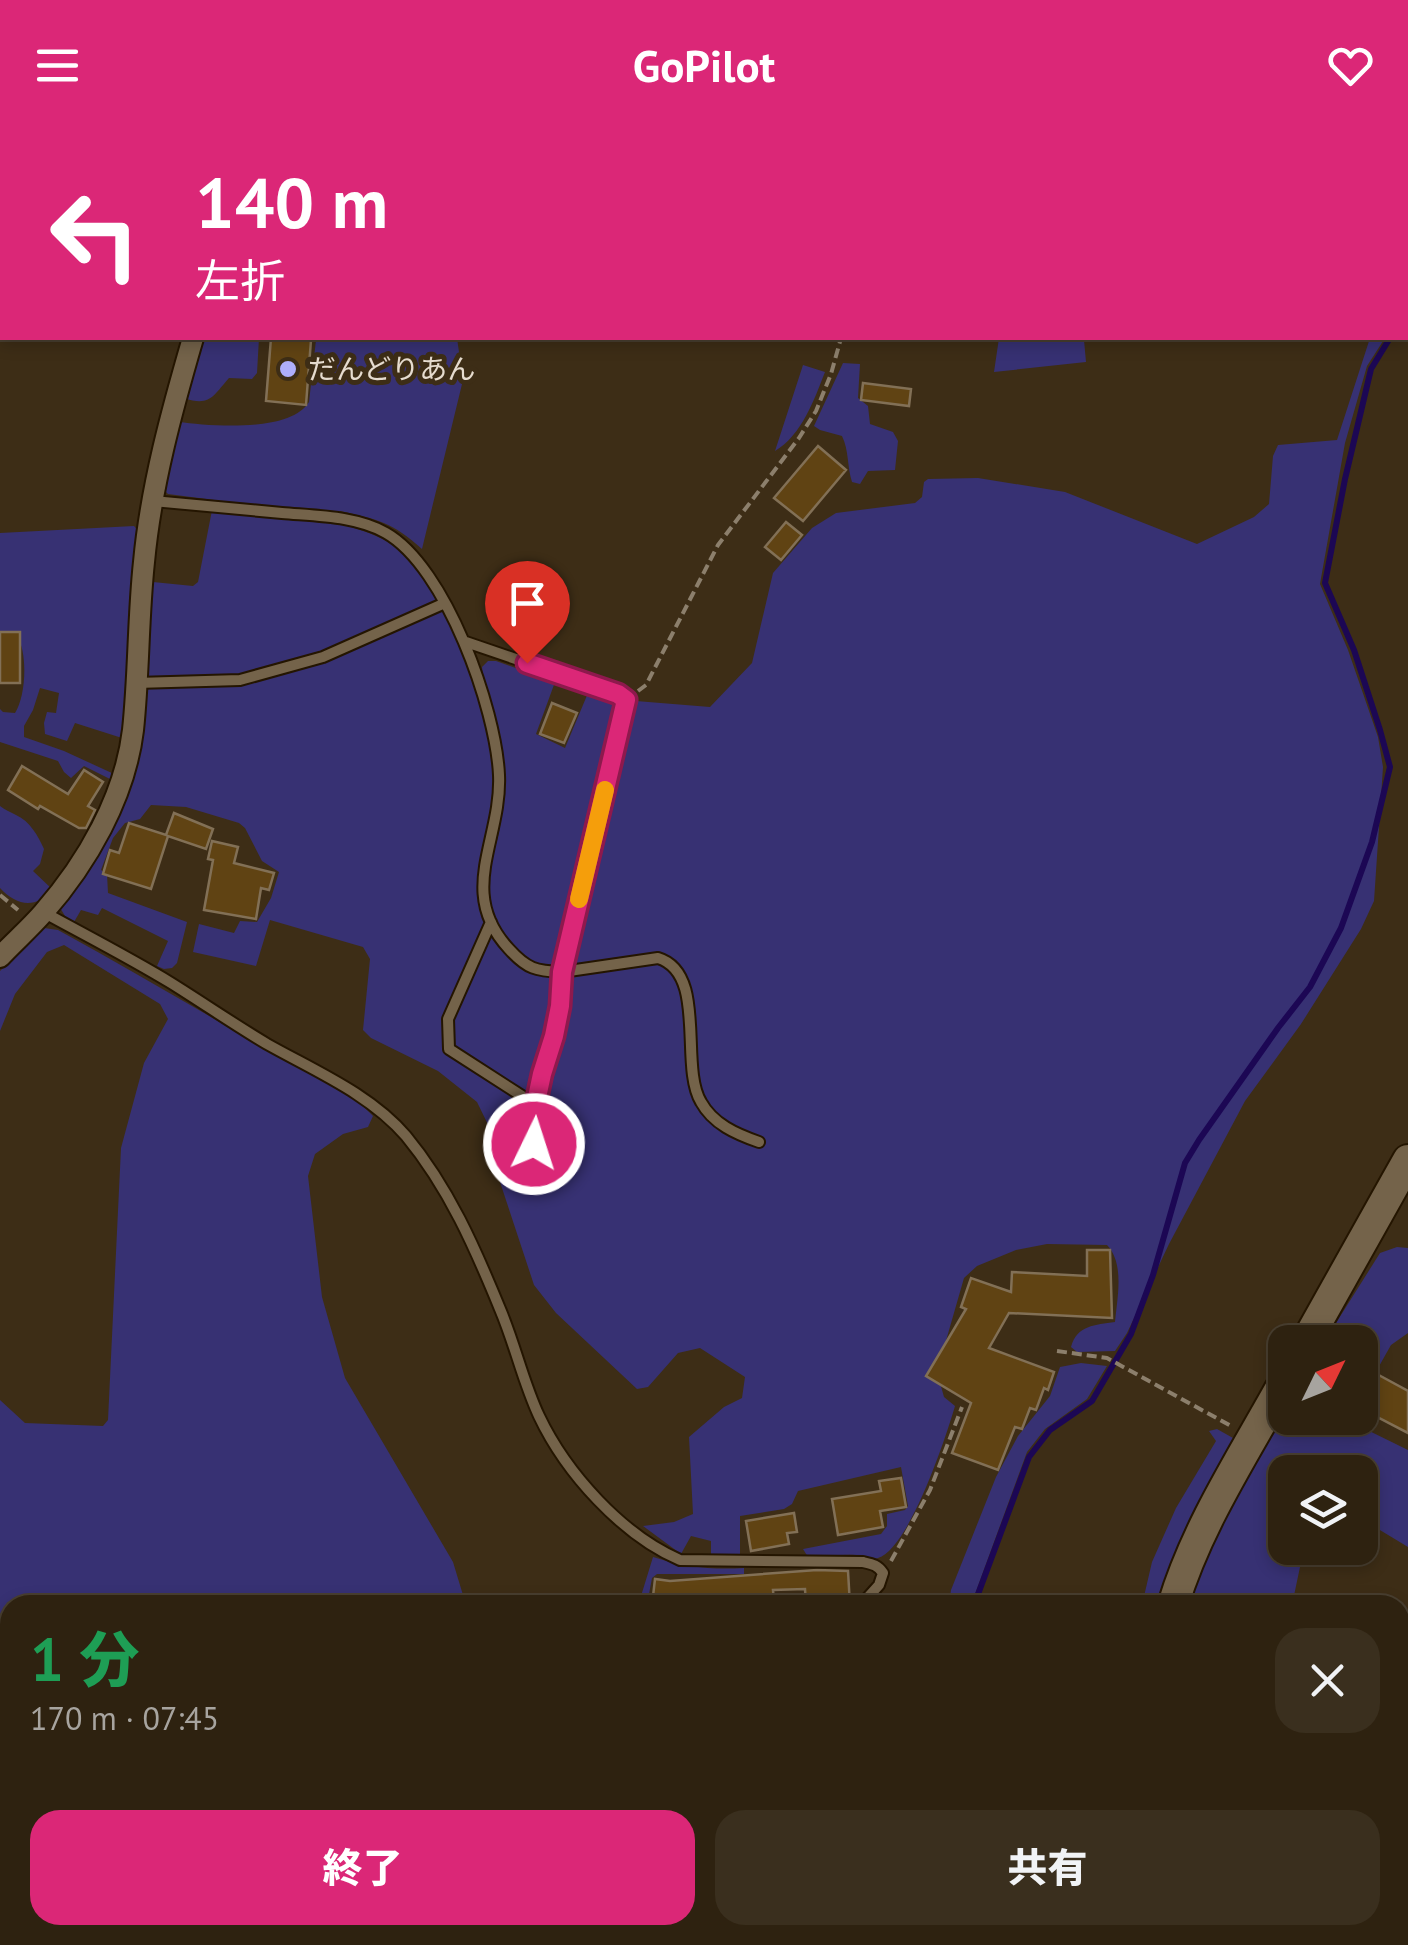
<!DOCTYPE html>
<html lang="ja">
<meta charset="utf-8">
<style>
:root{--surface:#2e2210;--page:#3a2f1e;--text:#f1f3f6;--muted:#a7a49f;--line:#493f30;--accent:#db2777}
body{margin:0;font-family:"PT Sans","Noto Sans JP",sans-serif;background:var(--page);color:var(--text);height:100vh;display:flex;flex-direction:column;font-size:38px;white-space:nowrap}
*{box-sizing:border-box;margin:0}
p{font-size:32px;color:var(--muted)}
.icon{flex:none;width:55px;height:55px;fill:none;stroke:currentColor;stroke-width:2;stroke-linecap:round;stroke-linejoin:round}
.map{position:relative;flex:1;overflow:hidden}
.side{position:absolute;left:0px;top:1465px;width:1410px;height:350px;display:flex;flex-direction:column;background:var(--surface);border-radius:30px 30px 0 0;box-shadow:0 5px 15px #0003,0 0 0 2px var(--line)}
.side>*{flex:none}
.guide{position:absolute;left:0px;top:0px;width:1410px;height:210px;box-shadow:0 5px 15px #0003,0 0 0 2px var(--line);background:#db2777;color:#fff;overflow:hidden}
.needle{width:65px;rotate:47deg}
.controls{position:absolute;left:1268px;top:1195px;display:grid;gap:20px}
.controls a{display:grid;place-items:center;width:110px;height:110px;border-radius:20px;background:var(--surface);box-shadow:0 5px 15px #0003,0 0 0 2px var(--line);font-size:50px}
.pin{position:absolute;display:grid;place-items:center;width:85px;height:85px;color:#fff;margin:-102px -42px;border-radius:50% 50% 50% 0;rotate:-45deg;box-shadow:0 0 10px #0007}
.pin .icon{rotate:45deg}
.me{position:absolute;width:110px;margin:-55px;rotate:4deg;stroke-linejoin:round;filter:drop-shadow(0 0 8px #0008)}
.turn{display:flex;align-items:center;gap:35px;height:210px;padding:0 30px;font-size:45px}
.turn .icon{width:130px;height:130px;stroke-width:2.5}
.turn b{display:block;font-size:70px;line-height:85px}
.round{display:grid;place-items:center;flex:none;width:105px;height:105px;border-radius:30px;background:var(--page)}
.overview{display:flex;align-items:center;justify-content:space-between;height:170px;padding:0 30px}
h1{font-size:60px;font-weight:800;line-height:75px;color:#1e9e55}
.action{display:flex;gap:20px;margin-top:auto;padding:20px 30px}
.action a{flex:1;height:115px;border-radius:30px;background:var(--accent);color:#fff;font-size:40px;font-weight:800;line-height:115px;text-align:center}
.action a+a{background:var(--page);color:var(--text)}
header{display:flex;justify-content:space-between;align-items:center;height:130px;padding:0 30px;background:var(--accent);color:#fff;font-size:45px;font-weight:800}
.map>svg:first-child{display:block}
.green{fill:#373173}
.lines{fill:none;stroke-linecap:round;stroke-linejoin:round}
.stream{stroke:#1c0754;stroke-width:6}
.building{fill:#604313;stroke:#827056;stroke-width:2.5}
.lane-casing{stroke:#241500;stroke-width:14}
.street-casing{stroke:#241500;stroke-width:24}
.secondary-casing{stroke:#241500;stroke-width:34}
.path{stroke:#8c7f6c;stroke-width:4;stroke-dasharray:10 5;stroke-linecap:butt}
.lane{stroke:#74634a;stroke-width:10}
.street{stroke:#74634a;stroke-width:20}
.secondary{stroke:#74634a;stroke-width:30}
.route-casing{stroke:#8e194d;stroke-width:25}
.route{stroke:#db2777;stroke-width:18}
.slow{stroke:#f59e0b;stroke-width:18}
.poi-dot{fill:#aeaefb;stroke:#3d2d16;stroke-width:4}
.labels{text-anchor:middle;stroke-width:10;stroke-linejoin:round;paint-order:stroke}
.poi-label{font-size:28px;fill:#e6dccf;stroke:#3d2d16;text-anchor:start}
</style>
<header><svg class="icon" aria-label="menu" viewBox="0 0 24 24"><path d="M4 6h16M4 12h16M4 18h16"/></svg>GoPilot<svg class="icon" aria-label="heart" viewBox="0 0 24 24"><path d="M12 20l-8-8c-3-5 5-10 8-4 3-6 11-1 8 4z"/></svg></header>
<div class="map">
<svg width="1408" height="1815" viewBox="0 0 1408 1815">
<rect width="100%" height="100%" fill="#3d2d16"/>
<path class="green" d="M200 208H259L257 243 252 249 229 248C213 266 210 277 184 268Z
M318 208H457L463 250 422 419C392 392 379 390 340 381L337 393C354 398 373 403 388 412 439 442 490 581 494 639 495 662 490 686 486 708L495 718C512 660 500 603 483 546L482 537 488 531H496L555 552 536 604 565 618 588 563 620 574 636 571 710 577 752 533 773 443 812 398 836 383 915 373 922 367 924 352 928 349 978 348 1065 362 1197 414 1254 387 1269 374 1273 326 1278 315 1337 310 1370 208H1385L1367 236 1345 313 1320 454 1348 520 1378 607 1383 637 1374 771 1361 799 1301 894 1245 971 1169 1114 1127 1203 1115 1221 1077 1222 1071 1217C1077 1195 1095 1195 1115 1192 1117 1168 1125 1134 1107 1115L1047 1114 1016 1120 977 1136 964 1148 937 1242 944 1267 955 1276C946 1307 909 1419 878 1428 870 1431 864 1426 856 1425 841 1424 823 1427 808 1427L803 1419 881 1404 887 1396V1384L905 1380 908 1376 901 1337 798 1361 792 1374 784 1379 740 1386V1424H711V1411L691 1406 681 1424 643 1396 674 1392 693 1384 689 1307 724 1277 742 1268 745 1247 700 1218 678 1223 648 1257 637 1259 556 1183 534 1155 500 1052 497 1013 477 972 438 941 371 908 363 900 370 829 363 817 270 790 256 836 193 822 199 794 234 803 240 791 257 792 271 768 279 742 262 731 245 698 239 693 186 677 151 675 140 689 125 693 113 708 101 740 107 744 108 763 187 792 177 833 172 838 164 839 157 836 168 811 102 778 98 785 81 780 74 792 65 786 59 776C75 756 94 736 104 712 140 634 143 536 153 452L193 456 198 452 214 370 168 364 164 360 179 292C210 296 290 303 309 272L316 210Z
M999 208H1087L1084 210 1086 232 994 242Z
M843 233 860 234 858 268 868 276 870 294 893 302 898 311 895 340 868 341 860 354 852 352C847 337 849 320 842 306L820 300 814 296Z
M803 235 825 242C814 270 802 305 775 321Z
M134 396 141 404 122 608 75 593 67 611 45 604 44 593 47 582 56 583 59 563 40 558 33 580 24 596V607L64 621 114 644 112 650 84 636 71 648 64 642 58 631 0 612V579L3 582 15 583C26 566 28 523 17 506L0 504V403Z
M0 676C5 680 11 682 16 685 30 691 38 706 44 719L40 734 33 741 53 760C35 779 17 776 0 758Z
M44 798 58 800C133 841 207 885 282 928 311 945 351 961 373 986L368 997 343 1004 315 1024 308 1046 322 1167 345 1248 453 1432 466 1475H10V1770L0 1780V1270L25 1293 103 1296 108 1290 121 1018 144 933 168 889 160 874 64 815 47 822 15 864 0 901V841Z
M1397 1117 1408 1118V1203L1391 1215 1360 1270V1212H1324L1380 1123Z
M1081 1233 1107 1236 1087 1269 1045 1299 1027 1322 971 1475H949L951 1460 996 1347 1018 1306 1050 1266 1060 1237Z
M1285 1281V1288H1350L1349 1291 1408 1320V1417L1360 1388V1342H1285V1418H1304L1292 1475H1187C1213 1407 1249 1345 1285 1281Z
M1217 1299 1233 1308V1315L1159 1475H1142L1152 1432 1176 1378 1216 1311 1209 1301Z
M653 1427C684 1437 712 1440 744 1438V1444H657L652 1448 647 1475H634L641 1466Z
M1408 1709V1815H1268L1274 1805H1400V1728Z
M144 1805H992L996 1815H147Z"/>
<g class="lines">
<path class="stream" d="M1408 177V175
M974 1475 1029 1327 1050 1300 1092 1271 1131 1204 1153 1145 1185 1033 1199 1010 1278 898 1310 857 1341 798 1372 712 1390 637 1380 600 1354 520 1325 453 1345 349 1371 239 1390 208
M984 1805 988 1815"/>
</g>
<path class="building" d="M271 208 311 210 306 275 266 271Z
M863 253 911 259 909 276 861 270Z
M818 316 846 340 803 391 774 368Z
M786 392 802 405 781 430 765 417Z
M0 502H20V553H0Z
M552 573 577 583 564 613 540 604Z
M22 636 68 664 84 640 103 652 88 676 95 680 86 698H79L40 676 38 679 8 660Z
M174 683 213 699 206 719 168 706 151 759 103 744 110 720 119 723 129 693 166 705Z
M212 711 238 717 234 733 274 743 269 760 261 758 256 789 204 780 213 730 208 729Z
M1087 1120H1110L1112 1188 1009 1183 989 1218 1054 1242 1048 1260 1044 1258 1036 1280 1030 1278 1022 1299 1015 1297 998 1340 952 1323 971 1273 926 1246 966 1179 961 1177 971 1148 1011 1162 1012 1142 1087 1146Z
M1375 1243 1408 1261V1303L1360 1278V1271Z
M901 1348 906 1377 880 1381 883 1397 838 1405 832 1369 881 1361 879 1351Z
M794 1383 797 1402 787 1403 789 1414 751 1421 746 1391Z
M817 1440 848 1441 850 1475H806L805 1459 773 1460 774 1471 740 1475H652L655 1449 670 1451Z"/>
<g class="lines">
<g class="lane-casing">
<path id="lane" d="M153 371C196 375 239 379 282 383 316 386 357 386 386 403 446 437 496 579 499 645 502 710 456 762 509 819 527 839 536 841 562 842L626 569 618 564 466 512
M136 553 240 550 323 527 445 473
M45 783C87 806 130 828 171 853 203 873 235 895 267 914 315 941 370 964 406 1006 449 1058 475 1118 500 1179 515 1214 523 1252 539 1286 566 1343 622 1405 680 1430L863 1432C872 1434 878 1435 883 1443L879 1455 861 1475
M491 792 448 889 449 919 536 975
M533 1051 537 972 542 944 554 906 560 876 562 842 658 828C708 843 679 936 701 972 713 994 736 1004 759 1012"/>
</g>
<g class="street-casing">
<path id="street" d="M223 0V2
M0 827C14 812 30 798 43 783 87 733 125 667 133 600 139 544 138 487 144 432 151 356 172 280 193 208
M497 1805V1815
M1199 1805 1204 1815"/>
</g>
<g class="secondary-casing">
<path id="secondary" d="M1060 0 1068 2
M1306 1212 1408 1030
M1173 1475C1197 1395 1245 1323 1285 1250
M1261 1805 1272 1815"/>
</g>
<path class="path" d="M486 2 489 0
M913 2 915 0
M638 561 646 555 718 415 799 308 816 281 831 244 841 208
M0 765 18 780
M1057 1221 1107 1228 1231 1296
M891 1431 930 1360 962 1277"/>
<use href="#lane" class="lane"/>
<use href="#street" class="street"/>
<use href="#secondary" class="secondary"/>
</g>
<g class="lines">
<g class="route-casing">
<path id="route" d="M527 533 618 564 626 570 562 842 560 876 554 906 542 944 536 972 534 1014"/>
</g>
<use href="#route" class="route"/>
<path class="slow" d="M579 769 605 660"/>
</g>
<circle class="poi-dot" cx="288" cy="239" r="10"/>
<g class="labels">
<g class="poi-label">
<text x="308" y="249">だんどりあん</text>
</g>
</g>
</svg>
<div class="controls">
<a><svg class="needle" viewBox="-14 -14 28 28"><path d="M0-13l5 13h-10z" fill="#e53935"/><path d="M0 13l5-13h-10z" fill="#a7a49f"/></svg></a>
<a><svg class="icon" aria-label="layers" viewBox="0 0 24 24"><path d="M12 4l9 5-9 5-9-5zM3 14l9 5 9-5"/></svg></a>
</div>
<div class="pin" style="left:527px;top:533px;background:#d93025"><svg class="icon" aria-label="arrive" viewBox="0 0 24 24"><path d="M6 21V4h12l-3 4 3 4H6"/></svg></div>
<svg class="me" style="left:534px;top:1014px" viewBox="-20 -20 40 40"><circle r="17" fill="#db2777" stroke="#fff" stroke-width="3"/><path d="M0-11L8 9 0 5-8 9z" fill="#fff"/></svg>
<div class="guide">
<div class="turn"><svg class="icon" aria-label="left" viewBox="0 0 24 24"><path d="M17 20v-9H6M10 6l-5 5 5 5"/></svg><div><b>140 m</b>左折</div></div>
</div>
<section class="side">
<div class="overview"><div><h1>1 分</h1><p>170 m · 07:45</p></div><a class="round"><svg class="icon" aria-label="close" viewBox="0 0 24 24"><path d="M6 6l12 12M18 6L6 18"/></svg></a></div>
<div class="action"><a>終了</a><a>共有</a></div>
</section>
</div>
